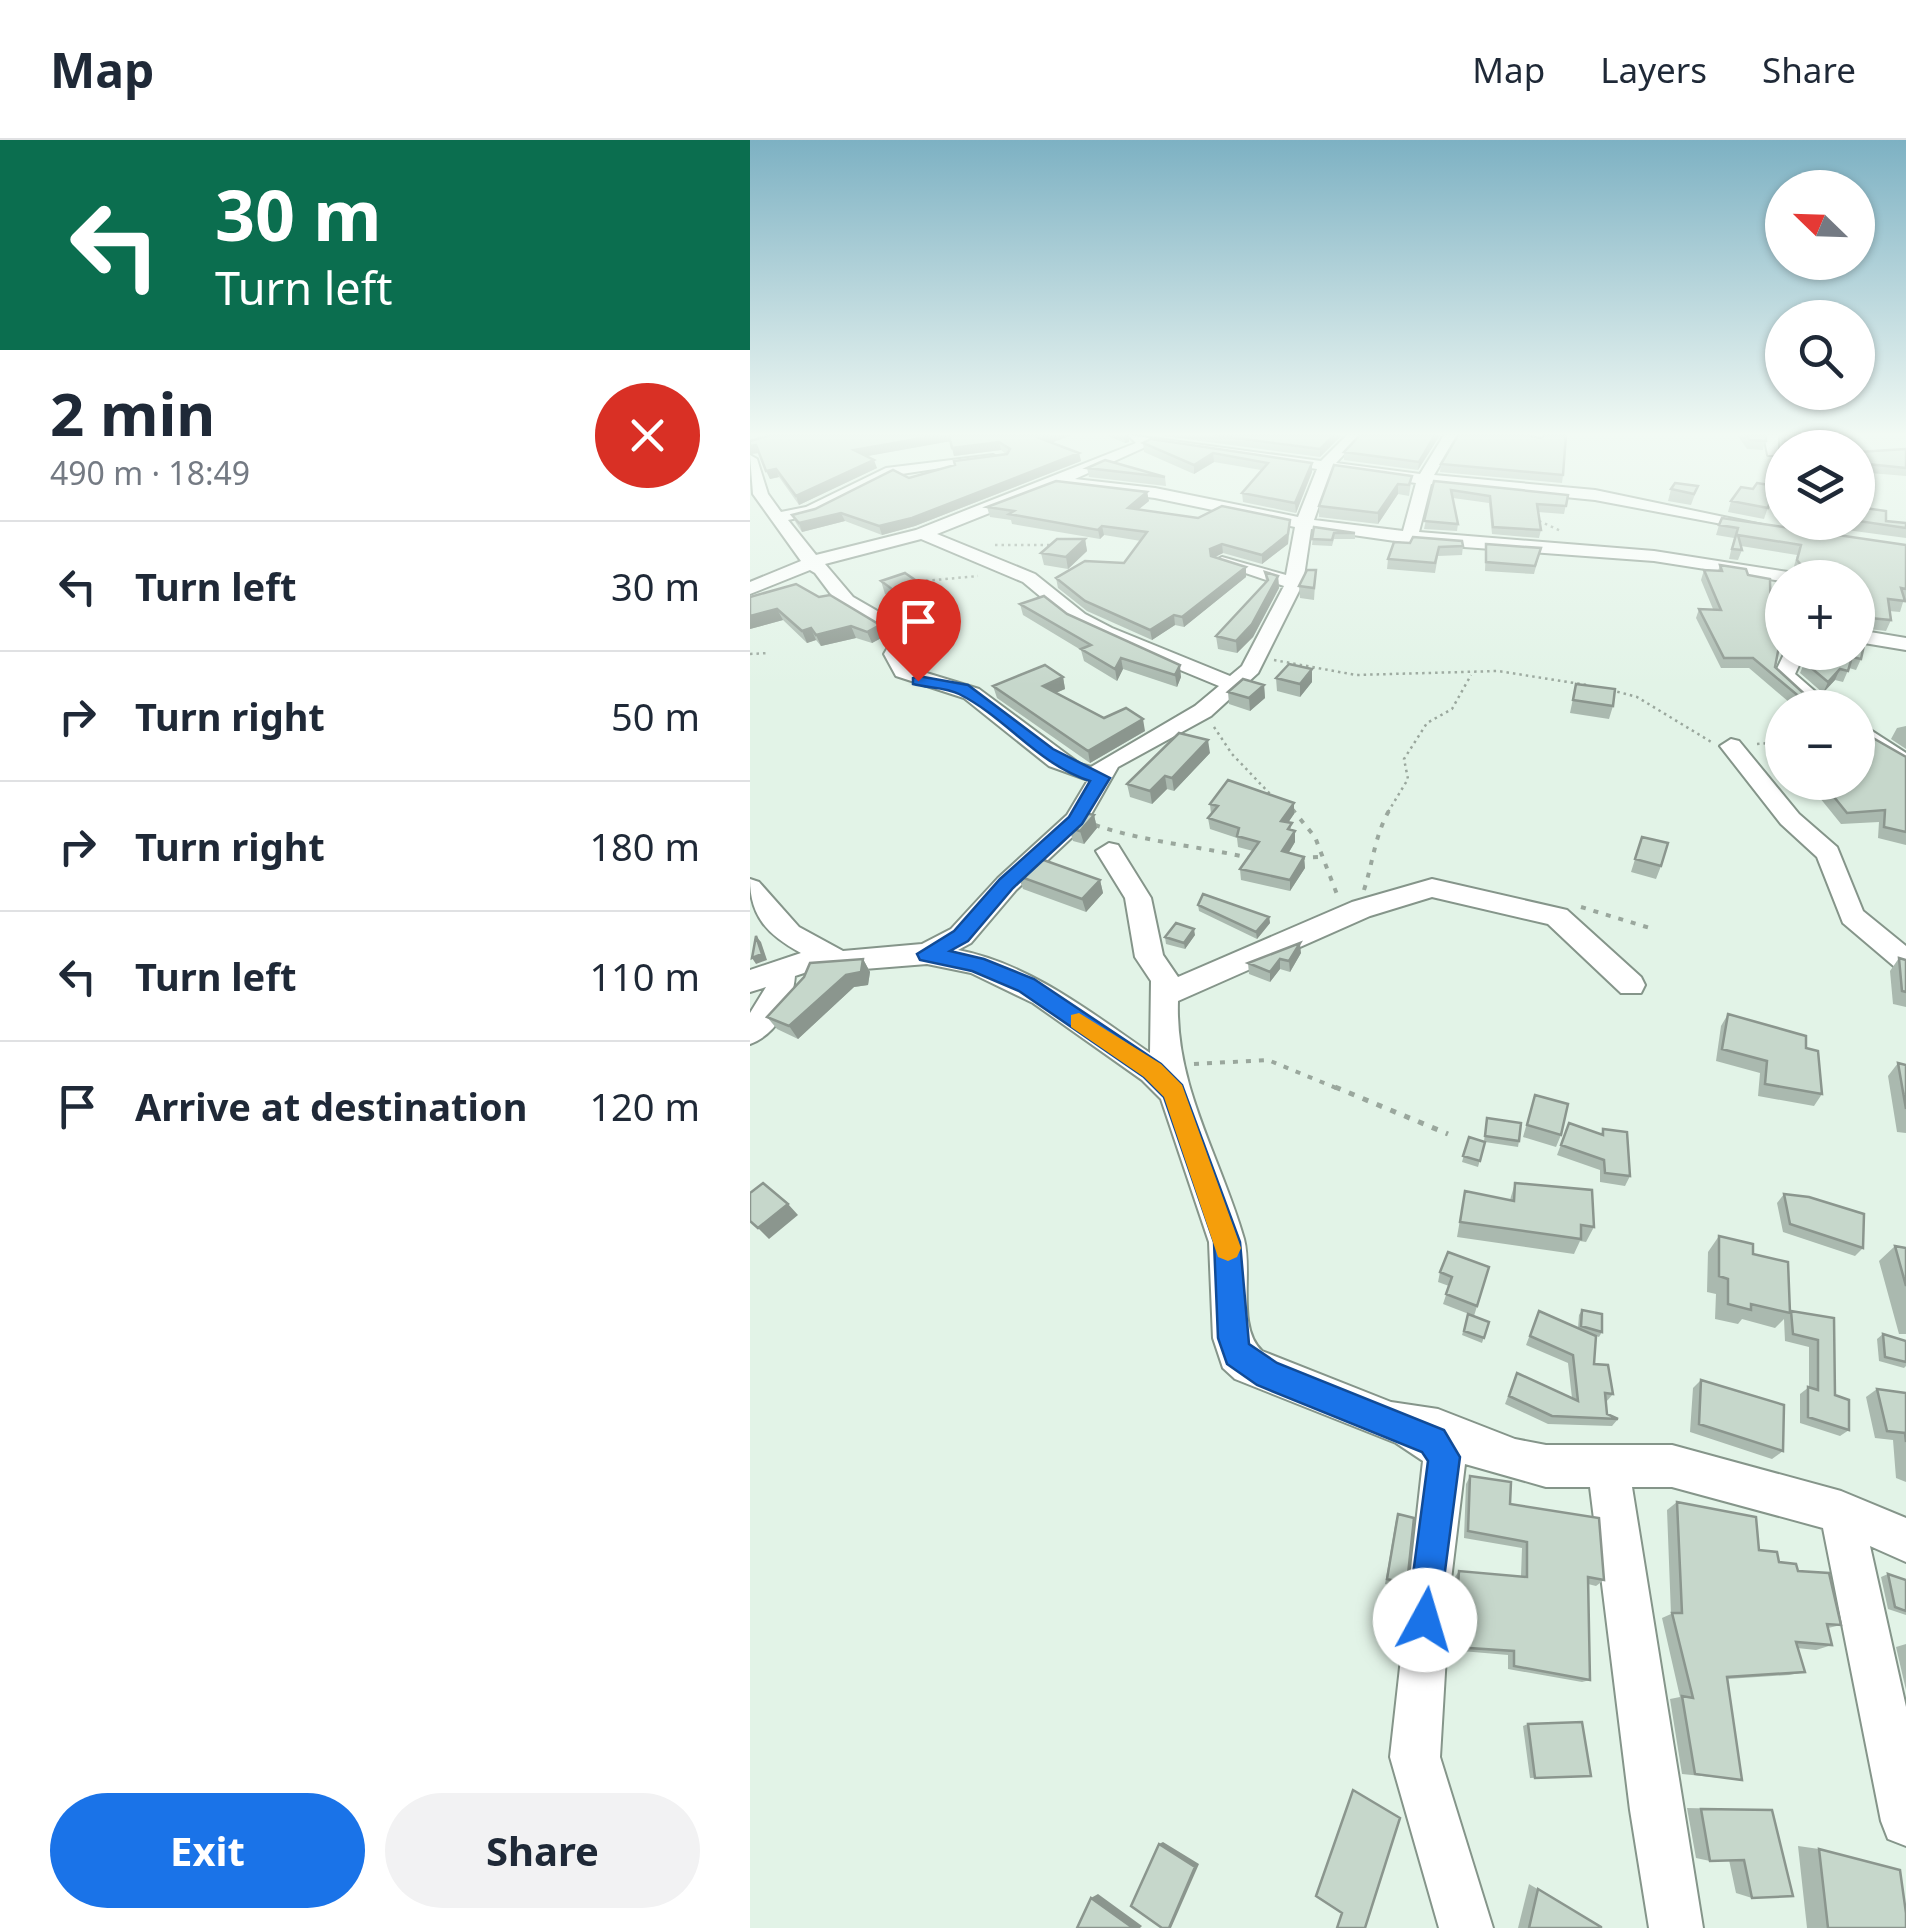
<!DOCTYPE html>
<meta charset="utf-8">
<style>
:root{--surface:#fff;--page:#f2f2f3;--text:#1f2937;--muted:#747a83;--line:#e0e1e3;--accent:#1a73e8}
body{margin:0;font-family:"Noto Sans",sans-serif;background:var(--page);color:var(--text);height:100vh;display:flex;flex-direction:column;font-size:38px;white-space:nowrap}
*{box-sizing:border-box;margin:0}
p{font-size:32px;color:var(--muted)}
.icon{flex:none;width:55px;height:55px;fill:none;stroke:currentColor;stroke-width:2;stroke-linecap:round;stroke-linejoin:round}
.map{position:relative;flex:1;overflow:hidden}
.drawer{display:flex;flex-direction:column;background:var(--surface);width:750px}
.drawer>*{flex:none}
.guide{background:#0b6e4f;color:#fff;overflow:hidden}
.needle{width:65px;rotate:293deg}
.controls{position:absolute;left:1015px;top:30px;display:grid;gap:20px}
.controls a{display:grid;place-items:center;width:110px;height:110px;border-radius:50%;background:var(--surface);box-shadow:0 2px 8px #0004;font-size:50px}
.pin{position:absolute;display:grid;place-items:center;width:85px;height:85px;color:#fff;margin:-102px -42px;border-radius:50% 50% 50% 0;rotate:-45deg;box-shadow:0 0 10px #0007}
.pin .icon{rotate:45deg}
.me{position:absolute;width:110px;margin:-55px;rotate:6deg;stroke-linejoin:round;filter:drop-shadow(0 0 8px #0008)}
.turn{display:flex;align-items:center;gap:35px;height:210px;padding:0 50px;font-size:45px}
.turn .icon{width:130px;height:130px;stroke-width:2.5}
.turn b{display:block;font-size:70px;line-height:85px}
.round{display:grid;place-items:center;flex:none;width:105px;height:105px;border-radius:52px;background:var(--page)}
.head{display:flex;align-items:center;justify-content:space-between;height:170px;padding:0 50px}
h1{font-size:60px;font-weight:700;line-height:75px}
.button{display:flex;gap:20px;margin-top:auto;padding:20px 50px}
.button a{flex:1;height:115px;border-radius:60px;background:var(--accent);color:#fff;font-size:40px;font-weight:700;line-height:115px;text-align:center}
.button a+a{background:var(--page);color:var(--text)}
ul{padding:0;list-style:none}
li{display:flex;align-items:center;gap:30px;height:130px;padding:0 50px;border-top:2px solid var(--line)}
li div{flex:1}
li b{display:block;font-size:38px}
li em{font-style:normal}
header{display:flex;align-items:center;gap:60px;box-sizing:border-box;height:140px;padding:0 50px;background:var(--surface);border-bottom:2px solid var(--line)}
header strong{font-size:48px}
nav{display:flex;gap:55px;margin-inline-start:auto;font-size:35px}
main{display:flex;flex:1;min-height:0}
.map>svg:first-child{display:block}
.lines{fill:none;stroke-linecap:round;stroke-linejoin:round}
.minor-casing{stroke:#85958a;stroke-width:4}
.path-far2{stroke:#9aa79d;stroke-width:2.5;stroke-dasharray:2.5 4;stroke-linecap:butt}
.path-far1{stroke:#9aa79d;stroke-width:4;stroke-dasharray:5 8;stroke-linecap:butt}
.path{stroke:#9aa79d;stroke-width:5;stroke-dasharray:6 9;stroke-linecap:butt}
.minor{fill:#fff;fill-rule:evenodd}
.wall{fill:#aab9af}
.shaded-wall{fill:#8b968e}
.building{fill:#c6d7cb;stroke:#8b968e;stroke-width:2.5}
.route{fill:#1a73e8;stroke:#114b97;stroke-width:2.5}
.slow{fill:#f59e0b}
</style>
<header>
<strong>Map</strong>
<nav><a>Map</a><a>Layers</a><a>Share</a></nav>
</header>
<main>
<section class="drawer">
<div class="guide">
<div class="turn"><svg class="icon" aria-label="left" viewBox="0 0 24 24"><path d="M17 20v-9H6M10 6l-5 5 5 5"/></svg><div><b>30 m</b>Turn left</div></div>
</div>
<div class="head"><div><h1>2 min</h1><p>490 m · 18:49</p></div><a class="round" style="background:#d93025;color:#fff"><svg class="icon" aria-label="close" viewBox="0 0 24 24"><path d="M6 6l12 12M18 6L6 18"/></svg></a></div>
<ul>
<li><svg class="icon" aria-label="left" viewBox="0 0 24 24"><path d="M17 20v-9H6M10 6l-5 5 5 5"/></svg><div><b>Turn left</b></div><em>30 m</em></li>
<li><svg class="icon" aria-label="right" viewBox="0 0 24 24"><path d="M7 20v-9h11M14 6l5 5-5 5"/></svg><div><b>Turn right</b></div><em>50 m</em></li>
<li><svg class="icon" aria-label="right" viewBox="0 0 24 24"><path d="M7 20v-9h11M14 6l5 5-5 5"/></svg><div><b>Turn right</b></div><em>180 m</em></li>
<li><svg class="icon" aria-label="left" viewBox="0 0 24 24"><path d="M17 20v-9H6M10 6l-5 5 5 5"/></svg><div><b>Turn left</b></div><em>110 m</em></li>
<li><svg class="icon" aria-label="arrive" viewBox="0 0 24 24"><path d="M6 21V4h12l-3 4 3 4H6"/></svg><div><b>Arrive at destination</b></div><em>120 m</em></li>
</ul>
<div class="button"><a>Exit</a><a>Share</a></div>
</section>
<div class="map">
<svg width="1156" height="1788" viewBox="0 0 1156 1788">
<rect width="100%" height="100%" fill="#e2f3e7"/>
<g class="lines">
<g class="minor-casing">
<path id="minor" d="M378 295 571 321 597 295H612L586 323 670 334 694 295H708L684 335 845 350 1017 386 1009 391 845 360 681 344 669 392 904 411 1038 432 1047 437 1032 438V441L904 421 659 403 561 389 553 443 508 533 461 576 368 627 335 685 266 750 221 803 208 810C280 824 340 872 400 913L401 841 385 817 375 758 346 711 359 703 368 705 401 758 413 815 428 837 602 762 682 739 817 770 891 837 895 845 891 853H871L798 784 682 757 620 776 428 861C425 947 471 1018 494 1099 503 1132 486 1187 512 1211L641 1262 688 1269 765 1299 796 1305H922L1091 1351 1156 1378V1422L1120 1406 1156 1567V1706L1138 1699 1131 1681 1073 1388 922 1347H882L953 1788H899L880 1670 840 1347H796L715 1324 700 1448 690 1617 743 1788H689L640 1617 673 1321 646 1303 485 1239 473 1228 463 1198 459 1102 411 959 392 940 283 863 221 833 177 824 89 831 75 826 45 836C43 863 26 895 0 904V873L16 847 0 852V830L51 813C18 795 0 777 0 739L9 742 49 787 93 811 172 804 201 789 248 738 317 675 338 640 299 626 214 558 146 536 134 514 144 497 89 465 65 433 60 430 0 454V442L51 421 3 354 0 315 7 319 18 354 31 372 56 367 136 328 243 315 250 319 145 335 67 374 38 380 66 415 166 390 386 303ZM402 304 567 329 548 377 405 348 325 339ZM581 331 666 343 653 391 564 380ZM307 346 405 358 545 387 536 435 472 417 463 422 534 446 492 526 480 536 362 488 335 474 285 434 187 394ZM171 399 273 442 321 482 348 496 469 546 445 566 341 627 330 624 229 549 160 528 154 514 165 495 162 491 103 457 75 424Z
M1014 295H1028V315H1018Z
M1108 490 1156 498V510L1108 502Z
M1035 512H1055L1045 534 1084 568H1060L1027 539 1024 535Z
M1108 582 1156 613V631L1108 599Z
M981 599 989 601 1049 674 1087 707 1113 771 1156 806V831L1146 828 1093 783 1067 717 1031 684 970 606Z"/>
</g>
<path class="path-far2" d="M789 381 811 391
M245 405H301
M163 442 228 436
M0 514 19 513
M524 520 606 535 748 531 837 545
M861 550 887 557 963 603
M464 587 482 614 522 656
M1007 604 1032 602
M542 669 545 672
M638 672 658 639 654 619 677 583 702 569 721 535"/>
<path class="path-far1" d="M542 669 565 697 588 757
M345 685C395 702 448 706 500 718
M550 718 570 717
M614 750C623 722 625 694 640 669
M831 767 903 789
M444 924 518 920 591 950"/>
<path class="path" d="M585 947 698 994"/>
<use href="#minor" class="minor"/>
</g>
<path class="wall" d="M20 295H322L301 303 329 313 331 321 165 386 132 395 95 381 52 392 46 383 42 375 65 369 159 338 256 314 251 310 204 316 201 301 117 316 127 328 49 365 29 337 20 339 9 313 0 314V301Z
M356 295H378L379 302 375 303Z
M406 295H592L570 317Z
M610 295H690L668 330 594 320V312Z
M987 295H1016L1013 310 997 309Z
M1031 295H1089L1091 298 1087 307 1060 305 1059 308H1032V310Z
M401 299 562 332 546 373 493 362 492 353 511 330 464 322 444 334 394 312 393 303Z
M1156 309V336L1108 332V312Z
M691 324 813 335 812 343 690 332Z
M337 328 415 337 416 346 339 337Z
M662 336 659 356 648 354 628 384 569 377V366Z
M684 341 818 355 814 374 788 372 791 390 789 398 742 394 739 363 703 358 708 384 707 391 674 389Z
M948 346 941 365 918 361 921 349Z
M1025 346 1014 379 978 372 981 361 1003 349Z
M397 352 399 361 389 369 448 378 540 380 538 404 512 424 473 413 465 417 496 437 434 487 425 485 402 500 337 471 308 448 306 438 374 423 391 401 354 395 350 399 262 384 261 380 240 377 237 367Z
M1108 367 1136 381 1156 383V398L1067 386 1069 382H1108Z
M969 385 1156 405V460L1154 459 1150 472 1139 471 1141 480 1136 491 1110 488 1111 519 1106 530 1099 528 1093 542 1085 540 1073 553 1050 533 1059 512H1108V438H1041L1047 415 991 406 992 410 988 420 979 419 984 398 966 395Z
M564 387 605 393V399H584L582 406 562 405Z
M335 399 337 411 318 429 294 425 291 413Z
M644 402 713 406 712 415 688 416 685 433 637 429 638 419Z
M736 404 791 408 784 434 735 431Z
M970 425 1021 489 1025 527 1061 560 1058 568H1046L999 528H971L946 478 949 469H963L951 440 954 430 968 431Z
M566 430 564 460 550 458 549 446Z
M515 432 528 436 529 448 503 497 487 513 468 509 466 496 516 443Z
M131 441 181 460 155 467 135 454Z
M0 457 135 496 122 503 106 498 71 506 66 500 57 503 33 480 0 489Z
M270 464 317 474 431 537 427 547 373 529 367 541 334 521 331 510 273 475Z
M562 529V542L550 557 527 551 526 538Z
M313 537 315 549 306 553 354 578 395 591 340 623 247 558 243 546Z
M826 544 863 566 859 579 820 573Z
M514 545 515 558 500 571 479 564 478 552Z
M1156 586V609L1141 599 1147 588Z
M460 613 424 651 417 649 402 664 380 657 377 644Z
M1156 617V705L1128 698 1129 682 1091 684 1057 642H1108Z
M544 663V674L538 682 542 690 545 691V702L539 712 554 717 555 728 540 751 491 740 490 729 503 711 488 707 487 698 460 689 458 678 461 674 460 664Z
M344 675 347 688 334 704 323 701 319 688Z
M892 697 911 726 906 739 881 732Z
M268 736 350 740 353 753 336 772 273 749Z
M448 765 519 777 520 783 507 799 449 771Z
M445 795 435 809 416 804 415 797Z
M551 813 540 832 530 829 520 842 499 834 498 823Z
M1149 818 1156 820V867L1143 864 1140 831Z
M113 819 120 832 118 845 104 847 48 899 27 889 17 877Z
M978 874 1056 908 1072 954 1064 966 1008 956 1010 933 966 921 971 886Z
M1148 923 1156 925V993L1147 992 1138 936Z
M785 955 811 995 806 1007 773 997Z
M737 978 769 1001 768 1007 735 1002 728 1027 712 1022 719 997 734 1001Z
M819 983 851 994 853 989 880 1036 875 1046 850 1042V1030L807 1015Z
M765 1043 844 1087 836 1102 830 1101 824 1114 707 1097 715 1051 760 1060Z
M1034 1054 1113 1108 1105 1116 1033 1092 1027 1063Z
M969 1096 1003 1114 1040 1173 1041 1171 1084 1178 1085 1255 1099 1290 1090 1296 1050 1283V1254L1059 1247V1207L1035 1201 1034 1179 1025 1188 992 1179 988 1184 965 1179 966 1154 957 1152 958 1112Z
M1145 1106 1156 1108V1194H1149L1129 1121Z
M739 1127 724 1176 693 1164 699 1146 688 1142 690 1132Z
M832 1170 852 1192 849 1197 846 1196 844 1224 863 1254 856 1262 857 1274 868 1279 862 1286 798 1284 755 1264 767 1233 822 1258 818 1223 776 1205 789 1171 828 1188 829 1175Z
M718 1174 739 1182 732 1203 712 1195Z
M1133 1194 1156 1201V1226L1154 1228 1129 1221 1127 1199Z
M951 1240 1033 1311 1022 1319 940 1292 943 1248Z
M1127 1249 1156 1253V1342L1146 1338 1143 1300 1125 1298 1116 1257Z
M720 1336 760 1364 854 1440 846 1446 838 1444 840 1540 832 1542 758 1529V1515L700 1510 705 1437 709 1431 771 1436 772 1408 714 1398 716 1344Z
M927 1362 1029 1422 1048 1431 1091 1485 1078 1488 1082 1505 1066 1510 1047 1508 1055 1532 1039 1535 977 1539 992 1640 932 1634 920 1559 930 1557 912 1478 921 1474 917 1370Z
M646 1380 657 1444 655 1449 635 1444Z
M1138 1434 1156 1440V1475L1138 1469 1131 1437Z
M1156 1504V1550L1146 1507Z
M778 1584 841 1636 780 1638 773 1586Z
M937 1668 1022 1670 1002 1758 986 1753 979 1720 960 1721 946 1718Z
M1048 1706 1069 1709 1156 1788H1057Z
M779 1744 851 1787V1788H768Z"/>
<path class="shaded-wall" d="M189 295H200L201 301 107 318 104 310Z
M299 295H322L291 306 289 298Z
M374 295H378L379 302 375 303Z
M584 295H592L570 317V309Z
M685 295H690L668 330 669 322Z
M249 302 251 310 204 316 202 308Z
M6 305 10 313 0 314V306Z
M329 313 331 321 165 386 132 395 129 386Z
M463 313 464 322 444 334V325Z
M124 320 127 328 49 365 46 356Z
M562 323V332L546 373 545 363Z
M26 329 29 337 20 339 16 331Z
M648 344V354L628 384V373Z
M397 352 399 361 379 377 378 368Z
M91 373 95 381 52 392 49 383Z
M540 380 538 404 512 424V415Z
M352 386 354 395 350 399 348 390Z
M335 399 337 411 318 429 316 417Z
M472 404 473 413 461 419 460 409Z
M496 427V437L434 487 432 477Z
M528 436 529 448 503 497 487 513 486 501Z
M177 448 181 460 155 467 150 455Z
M27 469 33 480 0 489V476Z
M424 475 425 485 402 500 400 490Z
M130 485 135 496 122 503 117 492Z
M101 486 106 498 71 506 66 495Z
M61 488 66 500 57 503 52 491Z
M371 518 373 529 367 541 365 529Z
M430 525 431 537 427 547 425 535Z
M562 529V542L550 557V544Z
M1090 529 1085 540 1073 553 1078 542Z
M313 537 315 549 296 557 293 546Z
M514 545 515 558 500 571 499 558Z
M393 579 395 591 340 623 338 611Z
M458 600 460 613 424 651 422 638Z
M415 636 417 649 402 664 400 651Z
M544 663V674L532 692 531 681Z
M344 675 347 688 334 704 330 691Z
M545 691V702L533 722 532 711Z
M554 717 555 728 540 751V740Z
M350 740 353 753 336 772 332 759Z
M519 777 520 783 507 799 506 792Z
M444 789 445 795 435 809 434 803Z
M6 796 11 802 17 820 6 824 2 818Z
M550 803 551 813 540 832 539 821Z
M113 819 120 832 118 845 104 847 48 899 39 886Z
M530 819V829L520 842V832Z
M38 1064 48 1075 19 1099 8 1088Z
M413 1702 449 1724 421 1788H419L409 1704Z
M348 1754 392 1786 390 1788H383L341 1758Z"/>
<path class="building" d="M20 295H189L104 310 124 320 46 356 26 329 16 331 6 305 0 306V301Z
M199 295H299L289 298 329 313 162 378 129 386 91 373 49 383 42 375 65 369 143 330 159 338 205 325 204 321 257 314 260 309 249 302 202 308Z
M464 295H584L570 309Z
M610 295H685L669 322 594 312Z
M708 295H778L790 298 795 295H816L813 335 691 324Z
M996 295H1016V301L1000 300Z
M1034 295H1089L1091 298 1054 296 1061 302 1035 301Z
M401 299 562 323 545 363 492 353 518 323 463 313 444 325 393 303Z
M1156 309V328L1108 323V312Z
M355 320 415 337 337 328Z
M584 325 662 336 659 345 648 344 628 373 569 366Z
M306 341 397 352 378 368 448 378 472 366 540 380 538 394 512 415 472 404 460 409 461 416 496 427 432 477 424 475 400 490 335 461 306 438 335 421 374 423 397 392 352 386 348 390 259 374 264 371 237 367Z
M684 341 818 355 816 366 787 364 791 390 743 387 740 356 701 350 708 384 674 381Z
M925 343 948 346 944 354 921 349Z
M1007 343 1025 346 1018 368 981 361 991 347 1003 349Z
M1108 367 1136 371V381L1156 383V388L1108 381Z
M972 378 1156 405V449L1151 448 1155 461 1138 459 1141 480 1110 477 1109 491 1116 496 1111 519 1102 517 1098 531 1090 529 1078 542 1054 522 1059 512 1069 514V512H1108V438H1042L1044 431 1054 429 1047 420 1051 405 988 395 992 410 982 409 988 388 969 385Z
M564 387 605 393H584L582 400 562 399Z
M663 397 712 401 713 406 689 407 685 423 638 419 644 402 660 403Z
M307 399H335L316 417 291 413Z
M736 404 791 408 785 426 736 422Z
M970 425 996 429 998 435 1020 439 1021 489 1031 496 1025 527 1061 560 1058 564 1003 518H974L949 469 971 470 954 430 972 431Z
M557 430H566L564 448 549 446Z
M515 432 528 436 502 484 486 501 466 496 518 440Z
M155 433 177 448 150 455 131 441Z
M46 444 69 457 80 455 130 485 117 492 101 486 66 495 61 488 52 491 27 469 0 476V457Z
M294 456 317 474 430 525 425 535 371 518 365 529 331 509 341 505 270 464Z
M539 524 562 529 550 544 526 538Z
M295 525 313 537 293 546 354 578 376 568 393 579 338 611 243 546Z
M493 539 514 545 499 558 478 552Z
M826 544 865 549 863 566 823 560Z
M429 593 458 600 422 638 415 636 400 651 377 644Z
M1116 594 1156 617V692L1134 687 1135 670 1097 673 1072 642H1108V596Z
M478 640 544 663 531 681 542 683 538 689 545 691 532 711 554 717 540 740 490 729 509 702 487 696 489 688 458 678 468 666 460 664Z
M335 673 344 675 330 691 319 688Z
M892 697 918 703 911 726 885 719Z
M288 718 350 740 332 759 268 736Z
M453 754 519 777 506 792 448 765Z
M426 783 444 789 434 803 415 797Z
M6 796 12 814 2 818Z
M550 803 539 821 530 819 520 832 498 823Z
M1149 818 1156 820V852L1152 851Z
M113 819 111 832 96 835 39 886 17 877 54 837 60 823Z
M978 874 1056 896V908L1068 911 1072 954 1015 944 1017 921 972 909Z
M1148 923 1156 925V969Z
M785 955 818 964 811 995 777 985Z
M737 978 771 983 769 1001 735 996Z
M819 983 853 995V989L877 992 880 1036 855 1033 854 1020 811 1005Z
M719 997 735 1002 730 1021 713 1016Z
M13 1043 38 1064 8 1088 0 1081V1053Z
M765 1043 842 1050 844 1087 831 1085V1099L710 1082 715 1051 764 1061Z
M1034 1054 1059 1057 1114 1074 1113 1108 1040 1084Z
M969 1096 1003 1104V1114L1038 1122 1040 1173 1001 1164V1170L978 1164V1139L969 1136Z
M1145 1106 1156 1108V1146Z
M698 1112 739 1127 727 1166 696 1154 702 1137 690 1132Z
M832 1170 852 1174V1192L831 1186Z
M789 1171 846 1196 844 1224 858 1225 863 1254 855 1253 857 1274 868 1279 802 1276 759 1256 767 1233 828 1261 823 1215 780 1196Z
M1041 1171 1084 1178 1085 1255 1099 1260V1290L1058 1277V1247L1068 1250V1200L1043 1194Z
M718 1174 739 1182 734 1198 714 1191Z
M1133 1194 1156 1201V1222L1135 1217Z
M951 1240 1034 1265 1033 1311 949 1284Z
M1127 1249 1156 1253V1302L1155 1293 1137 1291Z
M720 1336 761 1342 760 1364 849 1378 854 1440 838 1437 840 1540 764 1526V1511L704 1507 709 1431 777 1437V1402L718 1391Z
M927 1362 1006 1377 1009 1410 1027 1412 1029 1422 1046 1424 1048 1431 1079 1433 1091 1485 1077 1484 1082 1505 1046 1502 1055 1532 977 1537 992 1640 945 1634 932 1556 943 1558 922 1473H932Z
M648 1374 664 1378 657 1444 637 1439Z
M1138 1434 1156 1440V1471L1145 1467Z
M832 1582 841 1636 785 1638 778 1584Z
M603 1650 650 1678 615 1788H587L592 1773 566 1756Z
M951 1669 1022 1670 1043 1756 1002 1758 994 1720 960 1721Z
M409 1704 445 1727 419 1788H412L381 1766Z
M1069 1709 1150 1730 1156 1773V1788H1078Z
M788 1749 851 1787V1788H779Z
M341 1758 383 1788H327Z"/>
<linearGradient id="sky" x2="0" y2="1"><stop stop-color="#7db1c3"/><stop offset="0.54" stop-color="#f2faf4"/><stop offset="1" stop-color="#f2faf4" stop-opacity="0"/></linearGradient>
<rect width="1156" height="545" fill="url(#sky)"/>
<path class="route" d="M168 536 218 545 303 609 360 638 332 684 263 748 218 801 200 811 234 819 284 839 411 924 432 945 490 1102 499 1204 527 1223 694 1290 710 1317 687 1492 675 1497 663 1492 657 1480 678 1321 672 1312 507 1245 477 1224 468 1198 464 1102 414 957 394 937 269 851 222 831 170 820 167 814 204 791 250 739 319 677 340 641C287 624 257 578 209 554 196 547 177 548 163 544V538Z"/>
<path class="slow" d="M329 873 411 924 432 945 491 1108 487 1117 478 1121 468 1117 414 957 394 937 321 887V875Z"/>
</svg>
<div class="controls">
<a><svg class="needle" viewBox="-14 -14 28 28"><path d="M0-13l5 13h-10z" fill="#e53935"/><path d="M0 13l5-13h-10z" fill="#747a83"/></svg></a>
<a><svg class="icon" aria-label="search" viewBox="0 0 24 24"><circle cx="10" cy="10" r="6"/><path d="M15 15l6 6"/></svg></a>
<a><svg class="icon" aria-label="layers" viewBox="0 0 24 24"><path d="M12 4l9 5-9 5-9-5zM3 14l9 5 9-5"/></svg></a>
<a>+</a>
<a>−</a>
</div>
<div class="pin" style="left:168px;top:541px;background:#d93025"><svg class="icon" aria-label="arrive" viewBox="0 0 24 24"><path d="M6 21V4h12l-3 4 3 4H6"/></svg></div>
<svg class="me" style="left:675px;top:1480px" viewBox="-20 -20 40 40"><circle r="19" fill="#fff"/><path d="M0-13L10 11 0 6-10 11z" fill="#1a73e8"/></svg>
</div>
</main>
